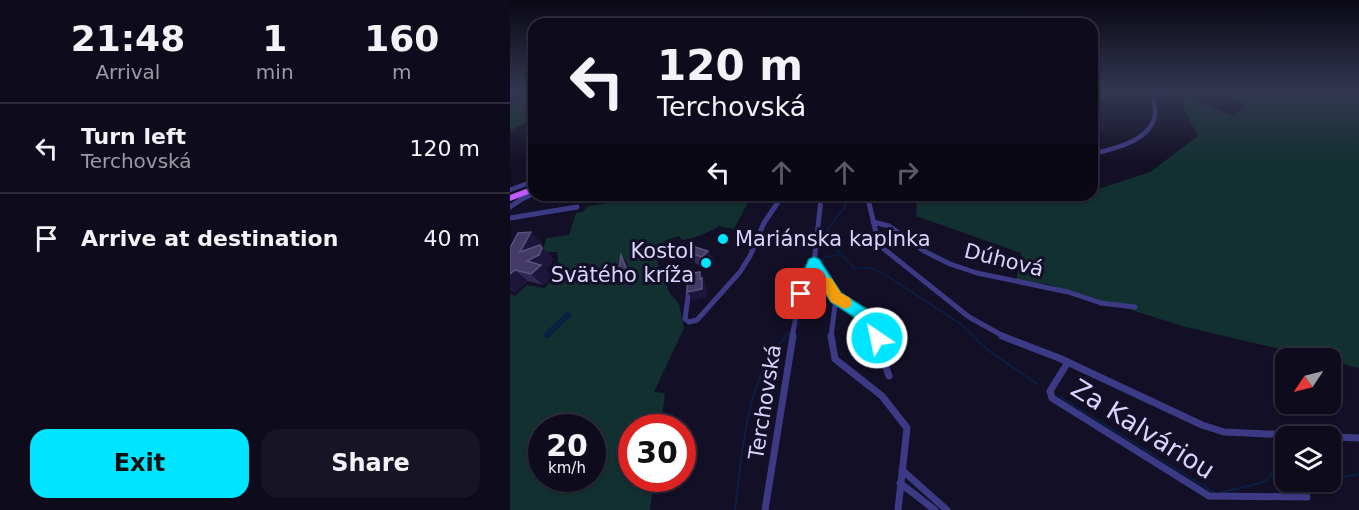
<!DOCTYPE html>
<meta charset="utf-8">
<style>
:root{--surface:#0e0b1c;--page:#171425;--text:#f1f3f6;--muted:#9b9ba3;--line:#2e2b3b;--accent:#00e5ff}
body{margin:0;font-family:"DejaVu Sans",sans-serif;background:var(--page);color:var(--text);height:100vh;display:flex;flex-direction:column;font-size:22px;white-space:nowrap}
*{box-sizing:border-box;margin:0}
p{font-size:20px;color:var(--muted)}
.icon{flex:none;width:33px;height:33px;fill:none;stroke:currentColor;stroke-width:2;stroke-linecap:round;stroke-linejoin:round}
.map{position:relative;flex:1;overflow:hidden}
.side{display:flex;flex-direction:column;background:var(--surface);width:510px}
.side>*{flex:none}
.top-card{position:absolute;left:18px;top:18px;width:570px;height:183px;border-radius:18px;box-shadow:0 2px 4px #0004,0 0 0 2px var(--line);background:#0e0b1c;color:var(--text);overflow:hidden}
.needle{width:39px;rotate:235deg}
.tools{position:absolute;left:765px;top:348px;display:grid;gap:12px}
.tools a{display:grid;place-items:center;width:66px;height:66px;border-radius:12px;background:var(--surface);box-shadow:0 2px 4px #0004,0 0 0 2px var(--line);font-size:30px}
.speed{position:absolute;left:18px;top:414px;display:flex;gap:12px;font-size:30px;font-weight:700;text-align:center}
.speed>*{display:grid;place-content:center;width:78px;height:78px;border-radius:50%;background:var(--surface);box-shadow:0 2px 4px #0004,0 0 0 2px var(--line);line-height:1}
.speed small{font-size:15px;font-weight:400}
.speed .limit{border:9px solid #d22;background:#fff;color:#111}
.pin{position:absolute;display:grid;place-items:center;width:51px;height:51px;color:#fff;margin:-26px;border-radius:12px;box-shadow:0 3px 9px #0006}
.me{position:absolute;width:66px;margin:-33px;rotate:326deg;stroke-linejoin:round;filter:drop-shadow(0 0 4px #0008)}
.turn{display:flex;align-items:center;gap:21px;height:126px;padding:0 30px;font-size:27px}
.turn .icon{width:78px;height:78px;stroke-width:2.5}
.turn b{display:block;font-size:42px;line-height:51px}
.lanes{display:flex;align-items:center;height:57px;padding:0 30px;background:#0003;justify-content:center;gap:30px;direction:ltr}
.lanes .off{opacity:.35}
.eta{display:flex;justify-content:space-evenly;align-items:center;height:102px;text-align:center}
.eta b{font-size:36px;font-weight:600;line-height:42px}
.primary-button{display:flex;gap:12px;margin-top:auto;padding:12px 30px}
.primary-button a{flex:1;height:69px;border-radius:18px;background:var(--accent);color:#111;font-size:24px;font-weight:600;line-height:69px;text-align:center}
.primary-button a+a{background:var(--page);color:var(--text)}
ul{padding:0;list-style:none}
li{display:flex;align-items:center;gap:18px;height:90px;padding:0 30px;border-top:2px solid var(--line)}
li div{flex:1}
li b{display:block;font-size:22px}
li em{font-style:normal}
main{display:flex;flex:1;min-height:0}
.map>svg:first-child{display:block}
.green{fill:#12302f;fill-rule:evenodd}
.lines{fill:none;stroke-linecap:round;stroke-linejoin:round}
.stream-far1{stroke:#0a1f44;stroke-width:1.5}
.stream{stroke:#0a1f44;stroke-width:2}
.canal{stroke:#0a1f44;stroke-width:6}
.street-far2{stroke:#3d3a85;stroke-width:4.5}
.street-far1{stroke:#3d3a85;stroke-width:5}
.street{stroke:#3d3a85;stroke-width:7}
.primary{fill:#c25bff;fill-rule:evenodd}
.wall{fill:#312854}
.shaded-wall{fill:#1d163a}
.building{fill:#433a66;stroke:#5a527e;stroke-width:1.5}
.route{fill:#00e5ff;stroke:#0095a6;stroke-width:1.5}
.slow{fill:#f59e0b}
.poi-dot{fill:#00e5ff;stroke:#130f26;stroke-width:2}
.labels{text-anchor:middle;stroke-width:6;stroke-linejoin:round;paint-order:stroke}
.poi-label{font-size:21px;fill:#d9d4ff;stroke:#130f26;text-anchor:start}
.street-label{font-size:21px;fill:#d9d4ff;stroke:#130f26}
.near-street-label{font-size:26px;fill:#d9d4ff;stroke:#130f26}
</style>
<main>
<section class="side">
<div class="eta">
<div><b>21:48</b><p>Arrival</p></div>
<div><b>1</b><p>min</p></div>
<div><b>160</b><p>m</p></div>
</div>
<ul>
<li><svg class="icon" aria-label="left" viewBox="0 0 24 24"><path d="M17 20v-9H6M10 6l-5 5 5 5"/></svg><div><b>Turn left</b><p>Terchovská</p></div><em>120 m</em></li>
<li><svg class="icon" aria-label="arrive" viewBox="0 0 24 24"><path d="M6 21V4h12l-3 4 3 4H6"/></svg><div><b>Arrive at destination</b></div><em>40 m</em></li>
</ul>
<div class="primary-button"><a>Exit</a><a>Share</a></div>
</section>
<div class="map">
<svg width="849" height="510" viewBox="0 0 849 510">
<rect width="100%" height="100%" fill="#130f26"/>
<path class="green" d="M22 91H24V118L0 131V105Z
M710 91H849V368L821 361 820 358H808L676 327 537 284 506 281 511 253 406 216 407 201C466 204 523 195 582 195V191L640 172 688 136 673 108 675 96 722 116 736 105Z
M120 195H242L224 229 209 226C198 233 185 238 172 240L169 236 156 240 146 250 148 266 153 272 159 292 169 304 174 328 144 392 155 393 151 427 122 428V478L144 479 140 510H0V294L5 296 17 285 35 288C43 279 51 264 47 252H31L37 238 59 235 66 213 72 212 78 206 114 201ZM32 428H82V478H32Z"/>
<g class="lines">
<path class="stream-far1" d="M334 195 336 205 316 232V238L344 268H361L374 274 451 324 465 337
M308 266 315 257 332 254
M286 327 289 325 305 270
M275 337 280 332"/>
<path class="stream" d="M463 336 478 350 527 384
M550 397 705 493
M820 480 849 474
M710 493 757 481 765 468 776 469
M225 510C233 452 234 381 276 336"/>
<path class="canal" d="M37 335 58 315"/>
<path class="street-far2" d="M582 154C603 149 642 141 645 114 646 106 641 98 647 91
M0 190 24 181
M357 195 358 200
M10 200 24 194
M269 200 273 195
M310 200 311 195"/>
<path class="street-far1" d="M358 199 367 237 374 249 459 317 495 337
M0 207 12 199
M0 218 67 207
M363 222 379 226 414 251 440 264 467 273 558 292 591 303 625 307
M304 263 326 297 361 321 366 337
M179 289 175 319 179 322 187 320 230 272 240 256 254 223 270 199
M282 337 288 306 304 263 311 199
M321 337 326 297"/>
<path class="street" d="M321 336 325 359 372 396 397 428 388 510
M365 336 379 376
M492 336 549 358 692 425 714 432 849 438
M558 362 540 391 542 398 699 496 797 497 791 482
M392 470 437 510
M390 483 425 510
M255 510 283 336"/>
<path class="primary" d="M24 186V192L0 201V195Z"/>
</g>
<path class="wall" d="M32 243 31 246 43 259 40 266 35 269 43 276 33 285 18 281 5 292 0 289V248Z
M198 251 205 262 199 269 186 264 179 253Z
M116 260 119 271 123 275 121 287 113 283 108 278Z
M774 467H776V482H791L794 488 787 491H775L767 471Z"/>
<path class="shaded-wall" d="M21 232 32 243 31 246 43 259 40 266 35 269 43 276 33 285 21 274 10 252Z
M198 251 205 262 199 269 192 257Z
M111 255 116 260 119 271 123 275 121 287 116 281 117 270Z
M5 270 18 281 5 292 0 288V274Z
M190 272 195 280V284L197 287V297L183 300 177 292 190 279Z"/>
<path class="building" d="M21 232 10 252 30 245 32 248 29 255 17 261 31 265 21 274 5 270 0 274V248L8 233Z
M185 247 198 251 192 257 179 253Z
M111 255 117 270H119L116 281 108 278Z
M190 272V279L192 278V289L177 292 178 274Z
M779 482H791L794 488H782Z"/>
<linearGradient id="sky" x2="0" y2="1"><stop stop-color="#0a0815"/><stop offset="0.56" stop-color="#333752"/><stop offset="1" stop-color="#333752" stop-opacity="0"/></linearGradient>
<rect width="849" height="163" fill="url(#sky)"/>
<path class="route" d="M304 257 309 259 331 293 363 313 375 338 373 342 367 344 362 342 352 322 321 302 305 277 296 299H286L284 294 299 259Z"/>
<path class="slow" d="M317 277 322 279 331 293 340 298 342 303 340 307 335 309 321 302 310 283 312 279Z"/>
<g class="poi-dot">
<circle cx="213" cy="239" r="6"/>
<circle cx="196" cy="263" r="6"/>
</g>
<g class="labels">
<g class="poi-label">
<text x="225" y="246">Mariánska kaplnka</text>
<text x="184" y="258" text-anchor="end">Kostol<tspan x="184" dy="24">Svätého kríža</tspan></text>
</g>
<g class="street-label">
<text transform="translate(494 260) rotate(14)" y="7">Dúhová</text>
<text transform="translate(255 402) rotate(-81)" y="7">Terchovská</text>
</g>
<g class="near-street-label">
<text transform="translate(633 429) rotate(32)" y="9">Za Kalváriou</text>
</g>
</g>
</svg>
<div class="tools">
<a><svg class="needle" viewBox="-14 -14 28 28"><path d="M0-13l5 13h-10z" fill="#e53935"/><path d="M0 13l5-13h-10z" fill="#9b9ba3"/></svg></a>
<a><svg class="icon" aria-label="layers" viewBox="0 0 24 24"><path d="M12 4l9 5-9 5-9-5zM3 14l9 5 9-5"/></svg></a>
</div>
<div class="speed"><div>20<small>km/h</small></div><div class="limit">30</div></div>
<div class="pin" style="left:291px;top:294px;background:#d93025"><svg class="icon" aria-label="arrive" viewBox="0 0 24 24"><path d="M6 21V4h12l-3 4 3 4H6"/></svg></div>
<svg class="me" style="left:367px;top:338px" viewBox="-20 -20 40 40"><circle r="17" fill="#00e5ff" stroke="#fff" stroke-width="3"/><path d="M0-11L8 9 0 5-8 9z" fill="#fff"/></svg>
<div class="top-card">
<div class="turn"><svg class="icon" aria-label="left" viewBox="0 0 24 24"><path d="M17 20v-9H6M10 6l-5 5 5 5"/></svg><div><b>120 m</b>Terchovská</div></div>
<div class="lanes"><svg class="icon" aria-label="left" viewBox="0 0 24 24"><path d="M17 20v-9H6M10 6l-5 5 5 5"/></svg><svg class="icon off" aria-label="ahead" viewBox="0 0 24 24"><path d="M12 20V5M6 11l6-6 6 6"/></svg><svg class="icon off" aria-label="ahead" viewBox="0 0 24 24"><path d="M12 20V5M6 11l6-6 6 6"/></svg><svg class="icon off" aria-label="right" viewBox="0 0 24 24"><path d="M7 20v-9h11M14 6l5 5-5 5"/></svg></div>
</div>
</div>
</main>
